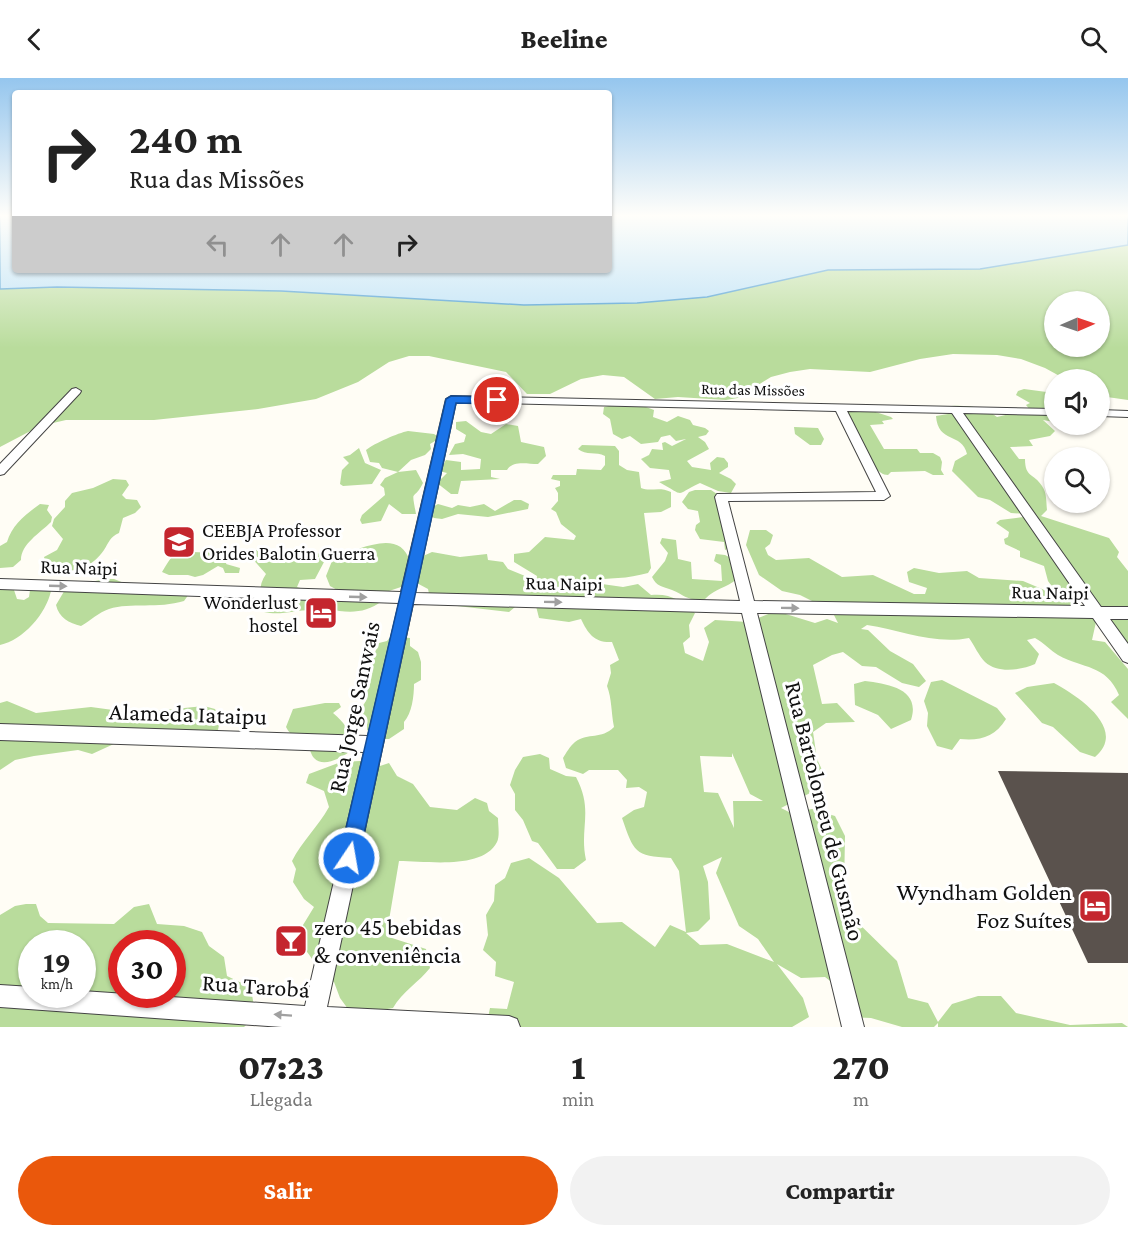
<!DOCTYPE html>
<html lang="es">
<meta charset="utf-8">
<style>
:root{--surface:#fff;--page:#f2f2f2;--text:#222;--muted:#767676;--accent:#ea580c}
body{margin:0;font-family:"Crimson Pro",serif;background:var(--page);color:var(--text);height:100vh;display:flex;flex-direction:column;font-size:22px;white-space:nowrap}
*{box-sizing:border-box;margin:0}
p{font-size:20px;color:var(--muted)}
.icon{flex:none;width:33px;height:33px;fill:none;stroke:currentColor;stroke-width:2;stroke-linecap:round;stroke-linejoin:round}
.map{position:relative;height:949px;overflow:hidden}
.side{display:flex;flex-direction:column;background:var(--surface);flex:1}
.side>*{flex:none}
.hud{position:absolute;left:12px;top:12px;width:600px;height:183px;border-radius:6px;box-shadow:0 2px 4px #0004;background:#fff;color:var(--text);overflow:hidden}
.needle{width:39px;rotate:88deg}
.controls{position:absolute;left:1044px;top:213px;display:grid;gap:12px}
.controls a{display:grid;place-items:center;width:66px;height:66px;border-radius:50%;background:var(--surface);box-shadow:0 2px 4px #0004;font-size:30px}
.speed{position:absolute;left:18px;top:852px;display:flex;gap:12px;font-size:30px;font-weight:700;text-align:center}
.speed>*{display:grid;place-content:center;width:78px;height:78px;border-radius:50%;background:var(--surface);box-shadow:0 2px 4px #0004;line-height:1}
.speed small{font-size:15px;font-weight:400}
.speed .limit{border:9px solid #d22;background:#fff;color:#111}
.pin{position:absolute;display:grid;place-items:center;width:51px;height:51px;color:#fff;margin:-26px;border:3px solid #fff;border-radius:50%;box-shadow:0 2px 6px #0007}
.me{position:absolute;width:66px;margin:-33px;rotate:12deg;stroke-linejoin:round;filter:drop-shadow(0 0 4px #0008)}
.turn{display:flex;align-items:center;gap:21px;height:126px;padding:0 18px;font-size:27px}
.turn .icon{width:78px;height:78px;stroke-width:2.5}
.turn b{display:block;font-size:42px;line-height:51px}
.lanes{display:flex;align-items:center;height:57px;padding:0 18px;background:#0003;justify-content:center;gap:30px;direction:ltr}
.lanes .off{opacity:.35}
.eta{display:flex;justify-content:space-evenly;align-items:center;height:102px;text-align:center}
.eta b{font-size:36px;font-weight:800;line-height:42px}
.cta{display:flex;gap:12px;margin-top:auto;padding:12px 18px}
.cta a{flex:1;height:69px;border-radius:36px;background:var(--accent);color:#fff;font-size:24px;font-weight:800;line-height:69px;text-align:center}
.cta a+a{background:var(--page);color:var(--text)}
header{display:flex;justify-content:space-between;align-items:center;height:78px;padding:0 18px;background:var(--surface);font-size:27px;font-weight:800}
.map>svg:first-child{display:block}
.forest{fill:#b9dc9c;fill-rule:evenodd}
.water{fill:#b9e0f7;stroke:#3f96cf;stroke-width:1.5}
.building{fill:#5a524d}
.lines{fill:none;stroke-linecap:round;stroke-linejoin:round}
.minor-casing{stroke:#444;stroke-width:2}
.minor{fill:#fff;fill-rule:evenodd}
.oneway{fill:#a0a0a0}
.route{fill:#1a73e8;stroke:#114b97;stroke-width:1.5}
.labels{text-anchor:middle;stroke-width:6;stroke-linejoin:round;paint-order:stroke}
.far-street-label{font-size:16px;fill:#111;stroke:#fff}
.poi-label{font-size:20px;fill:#111;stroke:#fff;text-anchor:start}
.street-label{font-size:20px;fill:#111;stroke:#fff}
.near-street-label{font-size:24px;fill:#111;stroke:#fff}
.near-poi-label{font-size:24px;fill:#111;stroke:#fff;text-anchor:end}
</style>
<header><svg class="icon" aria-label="back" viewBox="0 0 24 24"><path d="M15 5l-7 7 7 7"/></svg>Beeline<svg class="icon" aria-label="search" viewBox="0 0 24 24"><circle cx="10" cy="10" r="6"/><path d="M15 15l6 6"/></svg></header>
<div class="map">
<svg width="1128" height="949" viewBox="0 0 1128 949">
<rect width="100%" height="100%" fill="#fffdf5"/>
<path class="forest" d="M1128 167V322L1100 318V302L1065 301 1045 290 1021 281 997 277 953 276 920 281 870 294 810 291 790 294 771 299 758 307 749 318 726 322 678 319 655 321 624 299 603 297 581 301 550 316H527L506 294 429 278H409L389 284 358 304 316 321 258 331 154 342H66L40 348 0 369V211L57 209 281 213 524 227 637 225 828 192 980 191ZM1054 224H1100V268H1054Z
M1024 311 1054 315V344L1043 342 1055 353 1050 358 1029 362 1033 368 1010 369 1019 381H1025C1025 400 1034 395 1042 408 1047 415 1046 424 1047 432L1041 438 1109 460 1119 474 1117 479 1128 493V575L1083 522 1062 516 1053 510 1048 503 1044 488 1020 479V473L1005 466 1004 461 1008 459 1009 454 996 445 1000 442 1038 437 1011 435 990 422 978 419 952 393 955 383 967 376C962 354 938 366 936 338L948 336 951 328C968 327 984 329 997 339L1018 334 1031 333 1026 327 1030 325 1016 317 1018 313Z
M832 326 854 327 891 339 893 341 882 343 884 346 870 347 884 371H917L920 375H933L940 379 942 384 941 392 944 397H933L925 393 891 394 888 397C870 397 842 342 832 326Z
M609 328 646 329 654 332 653 339 667 344 678 338 690 342 693 347 705 350 709 353 706 357 698 359 705 364 709 371 687 383 692 389 711 392 710 385 717 379 724 380 728 385V389L719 395 731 401 736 406 731 415 718 413 700 405C673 417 688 420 659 404L671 401 669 392 650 390 641 381 649 377 652 371 663 372 662 365 665 364 672 368 686 361 676 363 670 357 661 359 658 364 641 366 630 358 622 361 613 356 610 341 603 336 604 329Z
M466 343 481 354 491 356 506 346 518 348 521 364 544 369 546 378 538 386C527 386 513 382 507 392H491V399L500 401 461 403 458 416H451L437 405 447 395 439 393 446 382 461 384V392L480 391 481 381 463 376 449 377 455 366 464 364 466 357 456 351V344Z
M794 349 818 350 824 361 821 367H810L795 356Z
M408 353 434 356 440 360 430 366 431 371 425 377 411 382 398 394 416 392 423 405C413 425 411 408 416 436H402L389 426 381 443 362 446 360 442 362 437 385 417 384 410 380 407 385 400 398 394 382 390 379 385 370 384 366 372C375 365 398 355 408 353Z
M582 367 615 368 619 373V387L627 392 639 394 641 410C651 414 659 408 671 414V429L661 434 644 435 651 490 648 495C638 497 628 500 618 500 597 502 589 499 571 513L595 505 623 509 638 506 651 517C671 515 681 523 695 535L689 547 690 559 683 565 685 575 703 583 709 564 704 550 715 542 748 544 776 533 815 545 827 541 838 545 832 533 800 517 782 513 759 497 746 467 750 452H766L773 457 770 466 765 470 768 477 776 482 809 480 842 499 873 497 914 516H925L927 510 909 504 907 494 914 490 939 495 967 493 979 500 1023 503 1080 527 1096 544 1092 562 1105 564 1128 591V641L1111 624 1119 617C1106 586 1083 591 1058 577 1050 572 1044 565 1035 560L1027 562 1039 576 1035 586C1021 592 998 596 985 584 979 578 974 567 969 560 934 567 901 552 867 547L861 551 868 552 890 573 913 586 926 603 919 609 902 605 876 589 862 588 843 574 832 577 813 587 822 626 837 625 855 644 826 645 813 654 817 681 823 694 812 714 781 730 791 735 812 731 835 738 845 758 844 812 849 836 897 883 908 920 928 925 938 944 952 926 978 918H1001L1016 935 1070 947 1122 945 1128 949H938V945L934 949H902L871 940 849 939 842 912 825 899 801 900 777 886 803 920 809 939 792 949H486L490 930 507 931 514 904 495 898 496 884 483 872 488 857 486 837 494 823 495 807 505 800 511 785 529 780 559 800 597 845 622 844 655 869 670 847 686 854 679 793 671 780C634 778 634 774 622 740L634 732 644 729 647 714 639 709 626 710 627 702 618 692H589L583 696 566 690 563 680C566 675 570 668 575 664 589 654 601 662 614 649 611 634 612 621 607 608L611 595 610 587 619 582 612 564C595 565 588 556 581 541L569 544 539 540 536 528 527 519 509 534 431 525 428 511 413 503 411 497 401 509 383 515 382 523C365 536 348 535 328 531L333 521 341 514 330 508 326 498 334 478C359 473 400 448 410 484L432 474 460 479 487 476 488 482 503 484 508 491 530 500 529 507 536 506 537 498 514 484V476L529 474 545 459 574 462 576 458 561 446 556 434 551 431 558 423V415L555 410 560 408V403L551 401 553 397H576L577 391 601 392 605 387V378C596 373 586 378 578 371ZM732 675 750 716 763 723H733L734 750 718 715 704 714 700 678 732 679ZM722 779 716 795 739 848 758 861 774 884 727 866 700 867 686 855 698 853 710 841 708 804 703 788Z
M359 370 365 385 381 392 372 406 343 408 340 406 342 392 349 385 343 379 350 377Z
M113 401 126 402 129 407 122 417 126 421 137 422 141 429 135 435 123 440 119 455C110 459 109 464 104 472 90 492 71 495 48 493L44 479 57 472 63 461 52 448 54 441 65 429V423L72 415 93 410Z
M695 412H711L717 416 730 470 725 472 724 464 700 461 695 452 696 447 700 444 698 433 688 431 682 424 689 414Z
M514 422H521L529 426 528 431 488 439 458 436 442 441 434 440 429 436 432 429 438 426 452 430 458 427 470 429 484 426 495 433Z
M40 426 49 427 47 432 52 439 51 444C40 455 21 466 21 482L13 489 0 490V468L7 464C12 447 26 436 40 426Z
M662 460 676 462 678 481 691 484 692 501 722 503 721 487 714 483 716 476 725 477 733 481 737 501C726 510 716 510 705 521 687 523 686 518 672 512 662 508 657 509 652 499L665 483 668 475 660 465Z
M263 470 274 474 277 479C296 479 306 474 324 476V484L315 501 300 502 297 509 322 516 323 524 315 532C297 531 282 538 264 534 259 521 258 507 266 496L250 478 253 473Z
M192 474 219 475 228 480 226 486 240 490 239 495H225L223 490 218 488 203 497 195 499 188 497H169L162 494C173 477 170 476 192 474Z
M104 501H114L129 507 180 506 186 509 189 516 184 523C158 531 131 524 109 531 99 534 90 543 81 548 69 545 59 540 56 527L66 510Z
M46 508 51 513C46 536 23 562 0 567V510L13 509 17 521 24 522 29 519 30 512Z
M391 558 410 560V568L418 574 421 584V602L414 606C414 618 412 635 404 644V651L389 661H380L367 652V646L361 644C361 640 360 634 362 630 363 626 366 625 366 621 370 601 370 583 379 565L387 563Z
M942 602 997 630 1006 641C995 659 980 663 960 661L952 672 937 668 927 648 928 635 924 623 931 604Z
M865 603C889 606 921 611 911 642L891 651 878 637 855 627 854 606Z
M1054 605C1078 618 1128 651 1095 679L1080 674 1053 649 1042 645 1015 615 1027 609Z
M7 623 36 635 91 629 135 635 204 628 215 631 220 642 218 652 207 660 116 665 92 676 78 672 34 678 15 682 0 692V625Z
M325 625H339L341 629 333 635C347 647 352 655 349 674 341 680 323 690 314 680 311 677 311 672 307 668 299 661 291 659 286 649L293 631Z
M540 676 549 680 550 691 566 698 576 699C594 733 579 750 586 782L574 791H557L538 765 532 763 523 742 515 732V716L510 707 515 692 523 679Z
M360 683 377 689 389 685 397 698 413 706 430 729 457 732 475 720 487 725 489 733 498 740C498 747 500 758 497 764 483 792 427 783 399 783L387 854 392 860 426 871 430 890C419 904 402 914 393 930L376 933 348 931 340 920 334 904 322 901C319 890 306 870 297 863L303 847 314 829 304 821 293 804 296 791 292 783C302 763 318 749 329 729L324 713 306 705 309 696 341 684Z
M26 826H36L40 838 48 845 114 846 134 829 149 826 157 846 184 848 202 854 209 868 224 879 227 898 250 909C254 923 257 938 244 949H0V837L15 828ZM32 866H82V916H32ZM122 866H172V916H122Z"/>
<path class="water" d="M0 137H15V192H609V137H1128V167L980 191 828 192 707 219 637 225 524 227 281 213 57 209 0 211Z"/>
<path class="building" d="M998 693 1128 695V885H1088Z"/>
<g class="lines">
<g class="minor-casing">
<path id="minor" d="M76 310 81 313 80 315 4 396 0 397V386L72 311Z
M451 318 1054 331V337L963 335 1101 529H1128V541H1110L1128 566V585L1123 583 1093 540 757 535 864 949H842L742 535 413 526 327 929 509 938 517 941 520 949H282L0 929V907L32 909V916H82V913L305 928 364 674 0 662V646L368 658 399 525 0 511V501L401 514 446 321ZM456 324 836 333 876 414 717 416 715 419 740 523 415 515ZM847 333 952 335 1085 528 754 523 728 423 884 422 890 418Z
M1100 332 1128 333V339L1100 338Z"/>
</g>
<use href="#minor" class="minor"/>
</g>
<defs><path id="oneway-solid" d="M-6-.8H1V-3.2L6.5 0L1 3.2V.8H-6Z" transform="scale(1.5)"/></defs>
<g class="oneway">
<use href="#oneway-solid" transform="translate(58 508) rotate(2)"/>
<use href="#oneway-solid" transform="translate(358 519) rotate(2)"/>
<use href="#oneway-solid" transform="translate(553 524) rotate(1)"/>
<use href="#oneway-solid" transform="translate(790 530) rotate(1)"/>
<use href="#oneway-solid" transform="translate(283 937) rotate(-176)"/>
</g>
<linearGradient id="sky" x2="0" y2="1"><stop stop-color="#95c6ee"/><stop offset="0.51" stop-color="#fffefa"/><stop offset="1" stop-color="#fffefa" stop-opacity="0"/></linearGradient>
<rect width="1128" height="270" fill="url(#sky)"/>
<path class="route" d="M451 318 497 319 502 322 497 326 456 325 359 780 356 787 349 790 342 787 339 780 446 321Z"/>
<defs>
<g id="school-square" transform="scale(1.725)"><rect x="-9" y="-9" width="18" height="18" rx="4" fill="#c4262e" stroke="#fff"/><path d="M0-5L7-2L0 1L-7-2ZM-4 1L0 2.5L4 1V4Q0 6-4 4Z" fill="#fff"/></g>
<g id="hotel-square" transform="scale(1.725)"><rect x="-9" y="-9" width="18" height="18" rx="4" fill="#c4262e" stroke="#fff"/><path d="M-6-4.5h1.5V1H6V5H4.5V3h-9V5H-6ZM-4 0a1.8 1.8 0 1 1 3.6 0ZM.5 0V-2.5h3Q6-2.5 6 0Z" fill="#fff"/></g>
<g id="bar-square" transform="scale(1.725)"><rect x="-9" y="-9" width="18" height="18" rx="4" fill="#c4262e" stroke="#fff"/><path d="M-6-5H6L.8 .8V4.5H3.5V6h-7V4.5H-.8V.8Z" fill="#fff"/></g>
</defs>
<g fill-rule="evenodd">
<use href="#school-square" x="179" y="464"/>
<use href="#hotel-square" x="321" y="535"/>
<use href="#hotel-square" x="1095" y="828"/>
<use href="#bar-square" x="291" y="863"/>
</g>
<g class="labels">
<g class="far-street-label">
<text transform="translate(753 311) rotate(1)" y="6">Rua das Missões</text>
</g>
<g class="poi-label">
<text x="202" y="459">CEEBJA Professor<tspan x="202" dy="23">Orides Balotin Guerra</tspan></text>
<text x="298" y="531" text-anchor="end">Wonderlust<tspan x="298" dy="23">hostel</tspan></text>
</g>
<g class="street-label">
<text transform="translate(79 489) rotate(2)" y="7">Rua Naipi</text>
<text transform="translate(564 505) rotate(1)" y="7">Rua Naipi</text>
<text transform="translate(1050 514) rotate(1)" y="7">Rua Naipi</text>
</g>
<g class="near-street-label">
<text transform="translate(354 629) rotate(-78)" y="8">Rua Jorge Sanwais</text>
<text transform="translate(188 636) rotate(2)" y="8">Alameda Iataipu</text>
<text transform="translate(825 733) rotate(76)" y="8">Rua Bartolomeu de Gusmão</text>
<text transform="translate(256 908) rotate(4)" y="8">Rua Tarobá</text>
</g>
<g class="near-poi-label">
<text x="1072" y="822">Wyndham Golden<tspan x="1072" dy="28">Foz Suítes</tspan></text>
<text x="314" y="857" text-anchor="start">zero 45 bebidas<tspan x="314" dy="28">&amp; conveniência</tspan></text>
</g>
</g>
</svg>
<div class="controls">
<a><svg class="needle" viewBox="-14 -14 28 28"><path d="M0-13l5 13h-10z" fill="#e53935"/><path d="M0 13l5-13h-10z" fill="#767676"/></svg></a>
<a><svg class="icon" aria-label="sound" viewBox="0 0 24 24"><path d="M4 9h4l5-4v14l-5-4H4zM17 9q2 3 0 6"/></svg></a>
<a><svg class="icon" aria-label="search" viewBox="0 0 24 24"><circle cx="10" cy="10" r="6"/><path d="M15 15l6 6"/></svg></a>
</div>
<div class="speed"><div>19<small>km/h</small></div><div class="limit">30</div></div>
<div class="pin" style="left:497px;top:322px;background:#d93025"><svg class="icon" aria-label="arrive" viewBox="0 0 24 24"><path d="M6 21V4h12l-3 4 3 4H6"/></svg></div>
<svg class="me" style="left:349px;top:780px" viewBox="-20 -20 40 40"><circle r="17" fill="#1a73e8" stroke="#fff" stroke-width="3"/><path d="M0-11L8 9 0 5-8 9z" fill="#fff"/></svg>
<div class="hud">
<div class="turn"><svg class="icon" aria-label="right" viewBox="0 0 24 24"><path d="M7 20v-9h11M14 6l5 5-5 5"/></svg><div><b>240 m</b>Rua das Missões</div></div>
<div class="lanes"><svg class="icon off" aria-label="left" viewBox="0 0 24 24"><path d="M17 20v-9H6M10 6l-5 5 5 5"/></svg><svg class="icon off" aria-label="ahead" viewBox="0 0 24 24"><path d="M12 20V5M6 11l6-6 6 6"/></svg><svg class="icon off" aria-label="ahead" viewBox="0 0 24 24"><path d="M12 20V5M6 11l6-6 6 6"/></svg><svg class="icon" aria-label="right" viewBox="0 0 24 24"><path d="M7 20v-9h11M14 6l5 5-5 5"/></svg></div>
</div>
</div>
<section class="side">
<div class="eta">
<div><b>07:23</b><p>Llegada</p></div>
<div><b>1</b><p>min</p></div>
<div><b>270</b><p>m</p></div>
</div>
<div class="cta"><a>Salir</a><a>Compartir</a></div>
</section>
